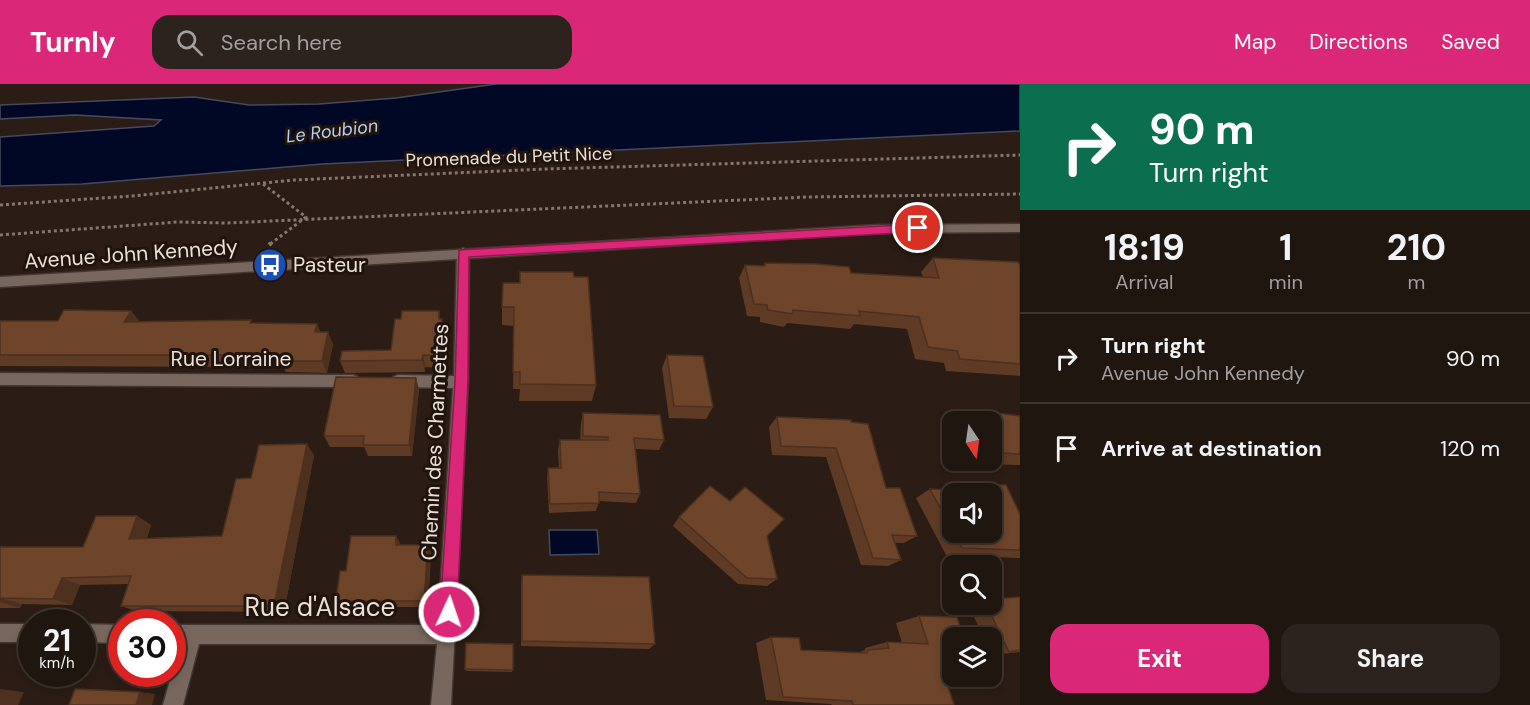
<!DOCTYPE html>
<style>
:root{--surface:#201610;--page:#2d231e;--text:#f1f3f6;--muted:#a29f9f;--line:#3d3530;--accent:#db2777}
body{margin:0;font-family:"DM Sans",sans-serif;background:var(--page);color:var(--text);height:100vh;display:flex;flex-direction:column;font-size:22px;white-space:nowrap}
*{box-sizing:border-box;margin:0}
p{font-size:20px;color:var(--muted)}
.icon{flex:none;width:33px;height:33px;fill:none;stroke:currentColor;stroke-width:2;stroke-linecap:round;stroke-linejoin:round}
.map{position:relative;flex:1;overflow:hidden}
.sheet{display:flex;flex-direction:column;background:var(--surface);width:510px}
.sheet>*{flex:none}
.hud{background:#0b6e4f;color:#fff;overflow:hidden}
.needle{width:39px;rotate:167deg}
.controls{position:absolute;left:942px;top:327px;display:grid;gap:12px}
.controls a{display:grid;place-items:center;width:60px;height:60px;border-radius:12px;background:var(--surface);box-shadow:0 3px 9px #0003,0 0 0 2px var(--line);font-size:30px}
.speed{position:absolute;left:18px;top:525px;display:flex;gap:12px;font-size:30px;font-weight:700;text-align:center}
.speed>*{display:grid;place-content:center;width:78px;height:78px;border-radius:50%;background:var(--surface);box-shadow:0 3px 9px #0003,0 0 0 2px var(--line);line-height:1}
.speed small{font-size:15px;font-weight:400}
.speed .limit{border:9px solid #d22;background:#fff;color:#111}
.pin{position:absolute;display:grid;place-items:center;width:51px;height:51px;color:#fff;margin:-26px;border:3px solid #fff;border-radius:50%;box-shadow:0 2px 6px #0007}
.me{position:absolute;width:66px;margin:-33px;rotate:3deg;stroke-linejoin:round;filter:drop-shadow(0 0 4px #0008)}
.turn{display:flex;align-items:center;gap:21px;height:126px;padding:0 30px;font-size:27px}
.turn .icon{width:78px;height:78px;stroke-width:2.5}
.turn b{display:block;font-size:42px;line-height:51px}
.eta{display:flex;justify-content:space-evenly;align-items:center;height:102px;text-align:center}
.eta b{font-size:36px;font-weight:700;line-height:42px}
.primary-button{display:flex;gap:12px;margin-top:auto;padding:12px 30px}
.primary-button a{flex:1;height:69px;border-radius:18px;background:var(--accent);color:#fff;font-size:24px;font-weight:700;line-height:69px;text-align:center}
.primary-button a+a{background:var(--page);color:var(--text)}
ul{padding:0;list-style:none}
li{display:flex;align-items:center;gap:18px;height:90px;padding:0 30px;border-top:2px solid var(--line)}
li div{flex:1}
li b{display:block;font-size:22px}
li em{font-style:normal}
header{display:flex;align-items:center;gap:36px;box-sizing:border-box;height:84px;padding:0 30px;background:var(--accent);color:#fff}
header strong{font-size:28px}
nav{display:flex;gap:33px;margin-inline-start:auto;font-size:21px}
.search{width:420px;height:54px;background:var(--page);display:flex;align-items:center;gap:15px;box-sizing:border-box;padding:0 21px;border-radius:18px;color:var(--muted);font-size:22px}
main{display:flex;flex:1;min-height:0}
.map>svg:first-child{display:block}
.water{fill:#000826;stroke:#46495c;stroke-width:1.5}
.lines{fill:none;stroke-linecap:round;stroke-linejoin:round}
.street-casing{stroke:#423732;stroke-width:3}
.secondary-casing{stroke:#423732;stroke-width:3}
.path-far1{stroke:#837770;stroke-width:3;stroke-dasharray:3 3;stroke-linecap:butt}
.path{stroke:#837770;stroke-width:4;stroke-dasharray:4.5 4.5;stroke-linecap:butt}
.street{fill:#78675e;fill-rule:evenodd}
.secondary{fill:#78675e;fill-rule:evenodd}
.wall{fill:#5f3a25;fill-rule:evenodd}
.shaded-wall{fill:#4d301e}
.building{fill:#6e442b;stroke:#4d301e;stroke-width:1.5}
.route{fill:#db2777;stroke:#8e194d;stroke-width:1.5}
.labels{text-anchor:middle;stroke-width:6;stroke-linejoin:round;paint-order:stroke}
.far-water-label{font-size:18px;font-style:italic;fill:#b4d1f5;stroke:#21140c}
.far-street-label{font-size:18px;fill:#eae0db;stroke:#21140c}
.street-label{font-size:21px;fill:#eae0db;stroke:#21140c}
.poi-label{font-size:21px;fill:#eae0db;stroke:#21140c;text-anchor:start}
.near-street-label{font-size:26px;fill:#eae0db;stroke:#21140c}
</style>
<header>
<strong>Turnly</strong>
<div class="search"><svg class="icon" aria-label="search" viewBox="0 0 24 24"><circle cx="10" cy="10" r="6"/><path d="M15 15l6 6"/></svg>Search here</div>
<nav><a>Map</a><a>Directions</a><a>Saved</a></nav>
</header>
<main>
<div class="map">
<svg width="1020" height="621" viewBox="0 0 1020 621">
<rect width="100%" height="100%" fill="#2b1d15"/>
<path class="water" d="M496 0H1020V47L322 80 82 100 0 102V53L154 42 161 36 75 31 0 35V21L194 13 249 21 319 20 396 14Z
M549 446H597L599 470 550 471Z"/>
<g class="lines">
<g class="street-casing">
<path id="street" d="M463 164 469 169 468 298 451 621H431L437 560H199L183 621H163L180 560 172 559V541H438L453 304 398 303 393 301 391 297 393 293 398 291 454 292 457 169Z
M0 289 353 291 358 293 360 297 358 301 353 303 0 301Z
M0 540H32V558H0Z
M82 540 122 541V559L82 558Z"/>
</g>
<g class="secondary-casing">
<path id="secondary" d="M1020 140V148L878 149 0 203V193L878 141Z"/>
</g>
<path class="path-far1" d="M263 100 306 133 269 161
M0 121 132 112 294 96 546 85 1020 71
M0 151 178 138 227 139 808 113 1020 110"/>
<path class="path" d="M269 161 271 159"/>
<use href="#street" class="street"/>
<use href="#secondary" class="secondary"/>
</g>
<path class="wall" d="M933 174 1020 181V292L946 287 944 279 915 275 907 245 854 240 850 245 787 239 784 243 760 238V233L747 232 739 194 745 181 763 182 765 179 851 189 923 193 921 188Z
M574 193 596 301 592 317H519L520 305H513L514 242 502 241V223L520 199Z
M131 227 140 238 253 239 317 240 320 248 333 260 327 289 286 288 283 283 0 282V237H58Z
M440 235 444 248 441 284 425 283V288L345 289 340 277 391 266Z
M667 271 713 323 706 335 669 334 662 284Z
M416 294 419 306 412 372H368L364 363H330L324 352Z
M989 328 1020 332V381L986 380 985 376H992V338H976Z
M583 329 664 356 659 366 636 365 640 410 636 419 599 417 596 427 549 429 547 393 548 384H559L558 366 560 356H580L581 340Z
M777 333 851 338 886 404 917 452 904 459H895L901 476 888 482 861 481 826 373 772 371 769 343Z
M314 371 284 528 136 527 121 522 128 500 80 501 72 521 22 520 20 524H0V463H83L137 432 151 441 147 454 222 452 251 394Z
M979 401 1020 430V474H1018L946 471 916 414 930 405 970 406ZM952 410 992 448H952Z
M679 433 767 452 777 495 767 502 738 500 673 442Z
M396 452 400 459V461L431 468 428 523H342L336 517 346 487Z
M521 498 655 560 649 565 521 562Z
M1020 513V568L992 571V554H984L968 520H992Z
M919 532 952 554V585L943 586 954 621H832L831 620 766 616 756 559 771 553 801 566 857 569 865 566V564L887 558 902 559 896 539Z
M513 560 512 588 466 587 465 585Z"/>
<path class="shaded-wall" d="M131 227 141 239 124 238Z
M442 235 444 248 441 284 439 272Z
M317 240 322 252 315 248Z
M328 248 333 260 327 289 322 277Z
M423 271 425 283V288L422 276Z
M416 294 419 306 412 372 409 361Z
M307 360 314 371 284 528 274 522Z
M137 432 151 441 144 463 129 455Z
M396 452 400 459V468L396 461Z
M428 461 431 468 428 523 424 517Z
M62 494 80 501 72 521 53 515Z
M1 514 22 520 20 524 0 518Z
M0 605 24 608 18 621H0Z
M140 608 155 610 152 621H136Z"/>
<path class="building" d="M933 174 1018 178 1020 181V280L960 275 957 267 928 263 919 233 859 227 860 232 793 226 792 230 768 226 767 221 754 220 745 181 765 182V179L817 180 849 183 851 189 939 194Z
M520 188H573L574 193H588L596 301 520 300V288H513L514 223H502L503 199H520Z
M64 226 131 227 124 238 251 236 250 239 317 240 315 248H328L322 277H279L280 271H0V237H58Z
M402 227H439V235H442L439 272 423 271 422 276 340 277 342 267 391 266 395 235H401Z
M667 271 703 272 713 323 674 322Z
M336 293 416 294 409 361H363L364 352H324Z
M989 328 1020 332V370L1003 369Z
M583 329 660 331 664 356 634 354 640 410 599 408V419L550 420 548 384H561L560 356H608V353L583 352Z
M777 333 851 336V338L868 340 886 404H900L917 452 892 451 901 476 873 474 836 364 781 362Z
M307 360 274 522H121L131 492 62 494 53 515 1 514 0 517V463H83L96 432H137L129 455 222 452 236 395 251 394 259 361Z
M979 401H1006L1020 430V466L962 464 954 448H992V410H952V446L930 405 982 407Z
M710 402 730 417 745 403 784 435 767 452 777 495 747 494 679 433Z
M351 452H396V461H428L424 517H336L340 487H346Z
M522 491 649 493 655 560 522 557Z
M1020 513V566L1009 568 986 520H992V515Z
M919 532 957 533 964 554H952V581L941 580 954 621H853L852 617 783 613 771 553 799 554 801 566 867 569 868 566 889 564 887 558 928 560Z
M466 559 513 560V586L465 585Z
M75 605 140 608 136 621H69Z"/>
<path class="route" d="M918 140 923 144 918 148 469 173 468 298 457 528 455 534 449 536 443 534 440 528 455 298 459 166Z"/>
<defs>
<g id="bus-disc" transform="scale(1.725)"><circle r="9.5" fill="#1a4fb4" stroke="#21140c"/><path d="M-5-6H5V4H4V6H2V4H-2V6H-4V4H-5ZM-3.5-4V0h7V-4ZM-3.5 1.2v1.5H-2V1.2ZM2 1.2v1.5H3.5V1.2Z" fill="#fff"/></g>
</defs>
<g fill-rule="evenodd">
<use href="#bus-disc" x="270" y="181"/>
</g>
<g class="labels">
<g class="far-water-label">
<text transform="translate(332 47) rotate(-7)" y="6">Le Roubion</text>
</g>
<g class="far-street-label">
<text transform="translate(509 73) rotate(-2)" y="6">Promenade du Petit Nice</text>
</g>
<g class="street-label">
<text transform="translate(131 170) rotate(-4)" y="7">Avenue John Kennedy</text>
<text x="231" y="282">Rue Lorraine</text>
<text transform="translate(435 358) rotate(-87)" y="7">Chemin des Charmettes</text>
</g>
<g class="poi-label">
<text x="293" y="188">Pasteur</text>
</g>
<g class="near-street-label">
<text x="320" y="532">Rue d'Alsace</text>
</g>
</g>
</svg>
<div class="controls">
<a><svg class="needle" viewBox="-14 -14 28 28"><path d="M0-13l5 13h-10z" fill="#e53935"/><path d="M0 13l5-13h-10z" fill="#a29f9f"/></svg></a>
<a><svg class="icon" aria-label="sound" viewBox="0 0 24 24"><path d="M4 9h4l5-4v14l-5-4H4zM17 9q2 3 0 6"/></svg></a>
<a><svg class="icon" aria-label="search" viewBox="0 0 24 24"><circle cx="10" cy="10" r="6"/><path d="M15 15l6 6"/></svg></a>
<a><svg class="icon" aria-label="layers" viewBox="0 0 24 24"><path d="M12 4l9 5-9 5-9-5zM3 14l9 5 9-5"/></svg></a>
</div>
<div class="speed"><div>21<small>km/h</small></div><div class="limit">30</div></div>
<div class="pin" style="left:918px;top:144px;background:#d93025"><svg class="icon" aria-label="arrive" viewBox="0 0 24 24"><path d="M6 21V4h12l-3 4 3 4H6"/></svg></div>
<svg class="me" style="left:449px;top:528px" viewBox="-20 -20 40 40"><circle r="17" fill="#db2777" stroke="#fff" stroke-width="3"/><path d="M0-11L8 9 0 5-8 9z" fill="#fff"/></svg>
</div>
<section class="sheet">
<div class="hud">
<div class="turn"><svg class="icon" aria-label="right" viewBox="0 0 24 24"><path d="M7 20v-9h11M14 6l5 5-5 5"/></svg><div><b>90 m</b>Turn right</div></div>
</div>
<div class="eta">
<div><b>18:19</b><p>Arrival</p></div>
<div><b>1</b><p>min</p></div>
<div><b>210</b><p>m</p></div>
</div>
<ul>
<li><svg class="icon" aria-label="right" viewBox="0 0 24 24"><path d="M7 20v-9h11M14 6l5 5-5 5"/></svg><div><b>Turn right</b><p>Avenue John Kennedy</p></div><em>90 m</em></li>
<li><svg class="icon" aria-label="arrive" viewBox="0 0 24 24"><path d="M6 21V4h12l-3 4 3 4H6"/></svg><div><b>Arrive at destination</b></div><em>120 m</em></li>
</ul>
<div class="primary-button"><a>Exit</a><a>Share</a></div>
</section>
</main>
